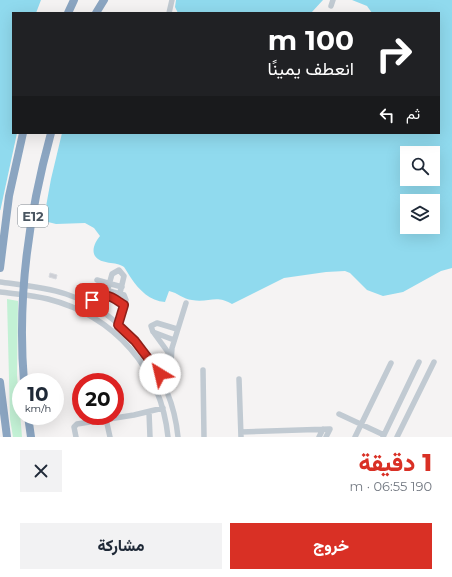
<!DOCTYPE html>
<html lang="ar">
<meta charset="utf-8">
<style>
:root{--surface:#fff;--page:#f2f2f3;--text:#1f2937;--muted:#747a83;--accent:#d93025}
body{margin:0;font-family:Montserrat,Vazirmatn,sans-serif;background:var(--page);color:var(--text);direction:rtl;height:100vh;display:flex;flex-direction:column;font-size:15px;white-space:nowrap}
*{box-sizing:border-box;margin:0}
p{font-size:13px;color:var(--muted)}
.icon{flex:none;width:22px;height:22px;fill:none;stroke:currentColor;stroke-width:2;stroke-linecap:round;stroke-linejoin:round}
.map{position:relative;height:437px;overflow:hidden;direction:ltr}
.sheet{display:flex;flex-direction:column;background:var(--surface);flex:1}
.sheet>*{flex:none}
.hud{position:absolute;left:12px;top:12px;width:428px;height:122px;border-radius:0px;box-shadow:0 4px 16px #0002;direction:rtl;background:#202124;color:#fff;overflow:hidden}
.controls{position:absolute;left:400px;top:146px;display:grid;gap:8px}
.controls a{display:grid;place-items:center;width:40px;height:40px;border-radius:0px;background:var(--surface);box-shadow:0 4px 16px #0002;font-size:20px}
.speed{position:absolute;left:12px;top:373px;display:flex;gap:8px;font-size:20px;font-weight:700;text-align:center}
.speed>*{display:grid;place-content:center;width:52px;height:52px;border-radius:50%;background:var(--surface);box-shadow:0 4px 16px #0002;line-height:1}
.speed small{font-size:10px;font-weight:400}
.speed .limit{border:6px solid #d22;background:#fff;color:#111}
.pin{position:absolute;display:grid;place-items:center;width:34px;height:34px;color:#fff;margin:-17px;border-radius:8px;box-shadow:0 2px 6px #0006}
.me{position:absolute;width:44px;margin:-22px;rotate:324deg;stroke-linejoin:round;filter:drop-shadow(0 0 3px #0008)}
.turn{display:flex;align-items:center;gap:14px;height:84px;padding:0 20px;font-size:18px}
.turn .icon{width:52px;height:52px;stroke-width:2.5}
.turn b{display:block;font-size:28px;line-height:34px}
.then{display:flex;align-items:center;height:38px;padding:0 20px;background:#0003;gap:8px;font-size:15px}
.round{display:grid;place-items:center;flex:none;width:42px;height:42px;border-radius:0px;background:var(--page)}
.overview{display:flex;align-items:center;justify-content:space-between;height:68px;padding:0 20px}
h1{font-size:24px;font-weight:800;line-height:30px;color:var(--accent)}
.button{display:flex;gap:8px;margin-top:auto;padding:8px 20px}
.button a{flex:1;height:46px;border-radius:0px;background:var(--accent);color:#fff;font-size:16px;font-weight:800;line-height:46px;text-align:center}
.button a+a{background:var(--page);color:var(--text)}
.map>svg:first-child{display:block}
.green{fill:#c3f1d5}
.water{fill:#90daee;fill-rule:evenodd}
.pier{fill:#f5f3f3}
.building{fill:#cdcfd5;stroke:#d7d9de}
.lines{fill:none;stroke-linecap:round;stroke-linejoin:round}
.minor{stroke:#c1cad2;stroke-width:5.5}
.highway{stroke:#8ba5c1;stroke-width:8}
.route-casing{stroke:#8d1f18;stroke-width:10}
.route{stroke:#d93025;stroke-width:7}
.labels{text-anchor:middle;stroke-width:3;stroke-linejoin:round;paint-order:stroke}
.shield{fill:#fff;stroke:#808990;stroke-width:1}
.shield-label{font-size:13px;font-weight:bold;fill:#4a5661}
</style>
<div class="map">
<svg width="452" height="437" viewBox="0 0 452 437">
<rect width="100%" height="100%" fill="#f5f3f3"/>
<path class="green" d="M7 299 18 301 17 375 22 437H13L10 419Z"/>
<path class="water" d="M0 0H41L36 13H13V133H439V13H372L367 6 352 0H452V268L441 271 403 292 383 296 367 290 350 273 345 271 326 272 284 278 232 304C216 294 209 303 192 300 183 299 178 293 169 291L165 302C150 301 139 290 131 278 129 275 126 270 124 267 116 261 101 265 95 256 91 249 96 241 100 236L94 228 85 223 56 224 0 210ZM407 153H433V179H407ZM407 201H433V227H407Z
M176 0H323L311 13H178L175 7Z"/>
<path class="pier" d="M17 133H62L51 179 43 223 0 212Z"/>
<path class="building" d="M50 273 57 275 56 279 49 277Z"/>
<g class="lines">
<path class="minor" d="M331 6 333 0
M169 13 172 0
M97 280 122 287
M0 282C22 285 45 287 66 294 126 314 172 374 178 437
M0 292C16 294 33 295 48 299 115 316 161 369 168 437
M107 292 112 274 119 270 124 276 120 293
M103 294 110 296 124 305
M87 304 109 291 124 295 126 300 118 325
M154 333 170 355
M174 340 153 332 151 326 157 323 177 329
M203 370 204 437
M239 379 241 437
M165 389 170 376 172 348 186 303
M149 412 150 437
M339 414 384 435
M106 419 110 437
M241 432 330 429 326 437
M76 437 74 427 77 424 134 415 163 408
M319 437 323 429
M355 437 391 363
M383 437 419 362
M397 437 434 362"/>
<path class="highway" d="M68 13 74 0
M96 13 104 0
M0 268 9 196 23 133
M0 382 7 437
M24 382C17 299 29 213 51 133
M28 416 31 437"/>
</g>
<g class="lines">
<g class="route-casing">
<path id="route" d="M92 300C108 292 110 296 124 305L118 325 135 341 160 374"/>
</g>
<use href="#route" class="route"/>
</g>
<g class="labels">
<rect class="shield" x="18" y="205" width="30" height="22" rx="3"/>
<g class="shield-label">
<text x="33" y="221">E12</text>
</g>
</g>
</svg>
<div class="controls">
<a><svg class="icon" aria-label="search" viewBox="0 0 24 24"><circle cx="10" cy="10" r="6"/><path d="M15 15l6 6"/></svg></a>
<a><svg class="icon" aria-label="layers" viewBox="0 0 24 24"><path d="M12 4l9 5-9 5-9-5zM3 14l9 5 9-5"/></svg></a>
</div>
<div class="speed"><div>10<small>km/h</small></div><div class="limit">20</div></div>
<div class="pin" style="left:92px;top:300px;background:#d93025"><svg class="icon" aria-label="arrive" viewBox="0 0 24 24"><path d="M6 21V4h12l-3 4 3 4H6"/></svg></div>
<svg class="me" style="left:160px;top:374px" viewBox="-20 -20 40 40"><circle r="19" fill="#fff"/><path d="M0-13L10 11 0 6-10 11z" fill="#d93025"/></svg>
<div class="hud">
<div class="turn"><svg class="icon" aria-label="right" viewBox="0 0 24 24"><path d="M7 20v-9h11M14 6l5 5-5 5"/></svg><div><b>100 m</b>انعطف يمينًا</div></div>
<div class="then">ثم<svg class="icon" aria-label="left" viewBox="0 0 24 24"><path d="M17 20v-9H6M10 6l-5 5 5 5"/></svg></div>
</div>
</div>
<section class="sheet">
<div class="overview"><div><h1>1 دقيقة</h1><p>190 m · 06:55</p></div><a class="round"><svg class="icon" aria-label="close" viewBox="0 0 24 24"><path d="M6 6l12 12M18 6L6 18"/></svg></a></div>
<div class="button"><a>خروج</a><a>مشاركة</a></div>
</section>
